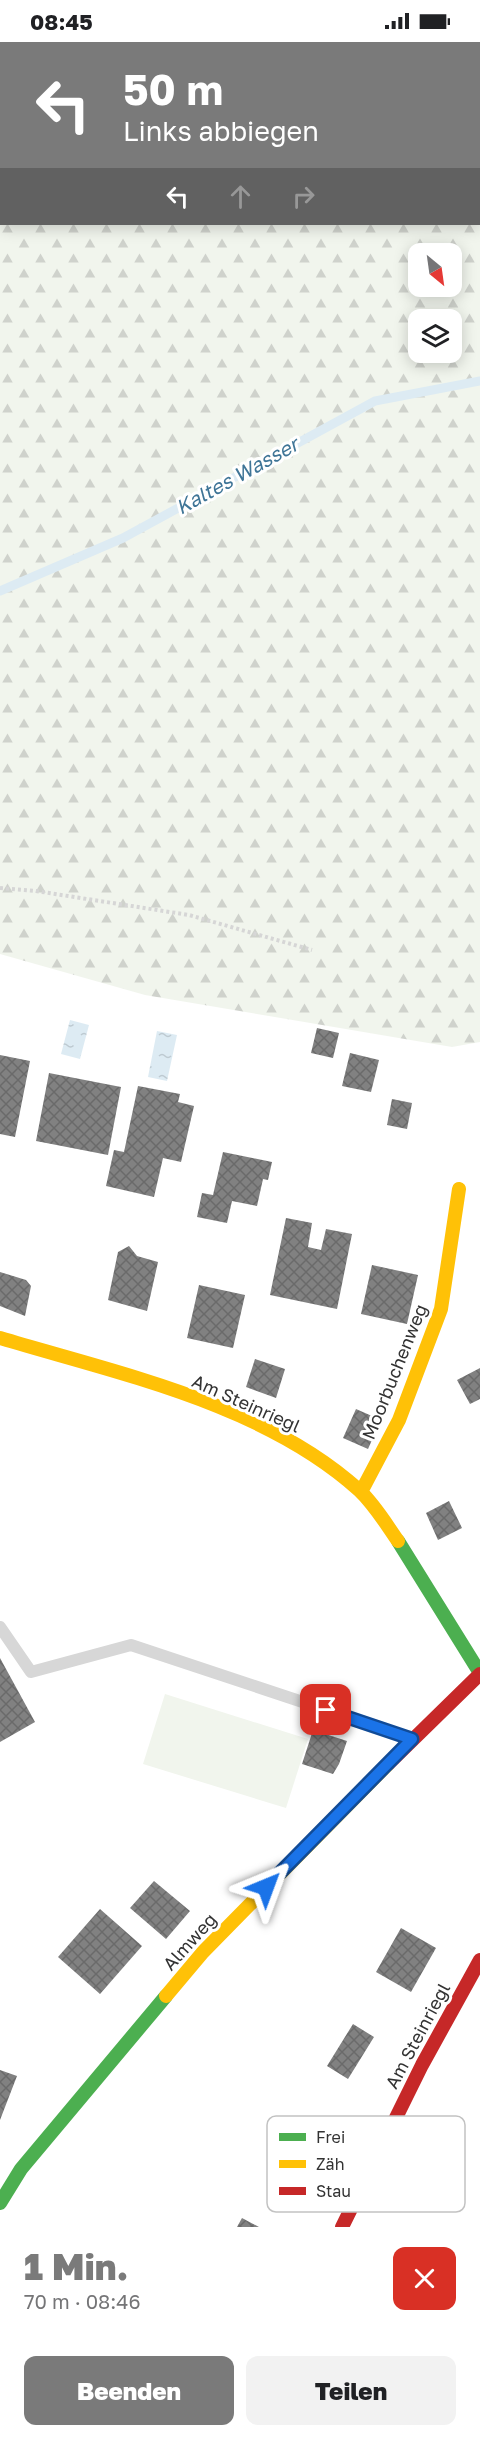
<!DOCTYPE html>
<html lang="de">
<meta charset="utf-8">
<style>
:root{--surface:#fff;--page:#f2f2f2;--text:#202124;--muted:#757577;--accent:#7a7a7a}
body{margin:0;font-family:"Golos Text",sans-serif;background:var(--page);color:var(--text);height:100vh;display:flex;flex-direction:column;font-size:22px;white-space:nowrap}
*{box-sizing:border-box;margin:0}
p{font-size:20px;color:var(--muted)}
.icon{flex:none;width:33px;height:33px;fill:none;stroke:currentColor;stroke-width:2;stroke-linecap:round;stroke-linejoin:round}
.map{position:relative;height:2185px;overflow:hidden}
.sheet{display:flex;flex-direction:column;background:var(--surface);flex:1}
.sheet>*{flex:none}
.hud{position:absolute;left:0px;top:0px;width:480px;height:183px;box-shadow:0 3px 15px #0003;background:#7a7a7a;color:#fff;overflow:hidden}
.needle{width:39px;rotate:151deg}
.tools{position:absolute;left:408px;top:201px;display:grid;gap:12px}
.tools a{display:grid;place-items:center;width:54px;height:54px;border-radius:12px;background:var(--surface);box-shadow:0 3px 15px #0003;font-size:30px}
.pin{position:absolute;display:grid;place-items:center;width:51px;height:51px;color:#fff;margin:-26px;border-radius:12px;box-shadow:0 3px 9px #0006}
.me{position:absolute;width:66px;margin:-33px;rotate:44deg;stroke-linejoin:round;filter:drop-shadow(0 0 4px #0008)}
.turn{display:flex;align-items:center;gap:21px;height:126px;padding:0 24px;font-size:27px}
.turn .icon{width:78px;height:78px;stroke-width:2.5}
.turn b{display:block;font-size:42px;line-height:51px}
.lanes{display:flex;align-items:center;height:57px;padding:0 24px;background:#0003;justify-content:center;gap:30px;direction:ltr}
.lanes .off{opacity:.35}
.round{display:grid;place-items:center;flex:none;width:63px;height:63px;border-radius:12px;background:var(--page)}
.headline{display:flex;align-items:center;justify-content:space-between;height:102px;padding:0 24px}
h1{font-size:36px;font-weight:800;line-height:45px;color:var(--accent)}
.action{display:flex;gap:12px;margin-top:auto;padding:12px 24px}
.action a{flex:1;height:69px;border-radius:12px;background:var(--accent);color:#fff;font-size:24px;font-weight:800;line-height:69px;text-align:center}
.action a+a{background:var(--page);color:var(--text)}
.status{display:flex;justify-content:space-between;align-items:center;height:42px;padding:0 30px;background:var(--surface);direction:ltr}
.status svg{height:16px;fill:currentColor}
.map>svg:first-child{display:block}
.forest{fill:url(#forest-firs);fill-rule:evenodd}
.garden{fill:#f1f5ed}
.water{fill:url(#water-ripples)}
.lines{fill:none;stroke-linecap:round;stroke-linejoin:round}
.stream{stroke:#ddebf3;stroke-width:9}
.building{fill:url(#building-cross-hatch)}
.path{stroke:#d6d6d6;stroke-width:4;stroke-dasharray:3 3;stroke-linecap:butt}
.lane{stroke:#d7d7d7;stroke-width:12}
.fast{stroke:#4caf50;stroke-width:14}
.slow{stroke:#ffc107;stroke-width:14}
.jam{stroke:#c62828;stroke-width:14}
.route-casing{stroke:#114b97;stroke-width:15}
.route{stroke:#1a73e8;stroke-width:10}
.labels{text-anchor:middle;stroke-width:6;stroke-linejoin:round;paint-order:stroke}
.street-label{font-size:18px;fill:#333;stroke:#fff}
.water-label{font-size:20px;font-style:italic;fill:#3f7597;stroke:#fff}
.key{fill:#fff;stroke:#c2c2c2;stroke-width:1.5}
.key-label{font-size:16px;fill:#333}
</style>
<div class="status"><b>08:45</b><svg viewBox="0 0 49 12"><path d="M0 12V9h3v3zM5 12V6h3v6zM10 12V3h3v9zM15 12V0h3v12zM26 1h20v11H26zM47 4h2v5h-2z"/></svg></div>
<div class="map">
<svg width="480" height="2185" viewBox="0 0 480 2185">
<defs>
<pattern id="forest-firs" width="22" height="20" patternUnits="userSpaceOnUse" patternTransform="scale(1.5)"><rect width="22" height="20" fill="#f1f5ed"/><path d="M5 1l3.5 6h-7zM16 11l3.5 6h-7z" fill="#cfd2cc"/></pattern>
<pattern id="water-ripples" width="26" height="14" patternUnits="userSpaceOnUse" patternTransform="scale(1.5)"><rect width="26" height="14" fill="#ddebf3"/><path d="M2 4q2-2 4 0t4 0M15 11q2-2 4 0t4 0" fill="none" stroke="#becad1"/></pattern>
<pattern id="building-cross-hatch" width="8" height="8" patternUnits="userSpaceOnUse" patternTransform="scale(1.5)"><rect width="8" height="8" fill="#818181"/><path d="M0 0l8 8M0 8l8-8" fill="none" stroke="#6a6a6a"/></pattern>
</defs>
<rect width="100%" height="100%" fill="#fff"/>
<path class="forest" d="M0 0H480V1000L452 1005 145 953 0 912ZM2 2H478V182H2ZM418 212H452V244H418ZM418 278H452V310H418Z"/>
<path class="garden" d="M165 1652 308 1697 286 1766 143 1722Z"/>
<path class="water" d="M70 978 89 983 80 1017 61 1012Z
M157 989 177 993 167 1039 148 1035Z"/>
<g class="lines">
<path class="stream" d="M0 549 123 496 375 359 480 339"/>
</g>
<path class="building" d="M317 986 339 991 333 1016 311 1011Z
M350 1011 379 1018 371 1050 342 1044Z
M0 1013 30 1019 15 1095 0 1092Z
M49 1031 121 1045 108 1113 36 1099Z
M138 1044 180 1052 178 1060 194 1064 181 1120 163 1116 154 1155 106 1144 114 1108 124 1110Z
M392 1057 412 1061 407 1087 387 1083Z
M223 1110 272 1120 268 1138 263 1137 257 1164 232 1159 227 1181 197 1175 202 1151 213 1153Z
M286 1176 312 1181 308 1205 321 1208 326 1187 352 1192 337 1267 270 1253Z
M129 1204 137 1214 158 1220 147 1269 108 1258 118 1210Z
M372 1223 418 1233 407 1282 361 1272Z
M0 1230 26 1238 31 1244 25 1274 0 1264Z
M199 1243 245 1253 233 1306 187 1296Z
M255 1317 285 1327 276 1356 246 1345Z
M480 1326V1357L470 1362 457 1338Z
M356 1367 381 1378 368 1407 343 1396Z
M449 1459 462 1486 438 1498 426 1471Z
M0 1616 35 1680 0 1700Z
M313 1688 347 1699 339 1722 333 1732 302 1722Z
M154 1839 190 1869 166 1897 130 1866Z
M100 1867 142 1904 100 1952 58 1915Z
M401 1886 436 1906 411 1950 376 1930Z
M353 1982 374 1995 348 2037 327 2024Z
M0 2028 17 2034 0 2078Z
M242 2176 259 2185H237Z"/>
<g class="lines">
<path class="path" d="M0 846 36 849 189 873 312 908"/>
<path class="lane" d="M0 1585 31 1630 131 1603 408 1695"/>
<path class="fast" d="M398 1499 480 1631
M0 2161 21 2127 166 1954"/>
<path class="slow" d="M0 1296C120 1332 264 1362 359 1448 375 1463 386 1482 398 1499
M361 1450 399 1378 441 1267 459 1147
M166 1954 203 1910 388 1722"/>
<path class="jam" d="M388 1722 480 1632
M342 2185 422 2023 480 1918"/>
</g>
<g class="lines">
<g class="route-casing">
<path id="route" d="M266 1845 412 1697 326 1668"/>
</g>
<use href="#route" class="route"/>
</g>
<g class="labels">
<g class="street-label">
<text transform="translate(395 1330) rotate(-68)" y="6">Moorbuchenweg</text>
<text transform="translate(246 1362) rotate(24)" y="6">Am Steinriegl</text>
<text transform="translate(190 1900) rotate(-48)" y="6">Almweg</text>
<text transform="translate(418 1994) rotate(-62)" y="6">Am Steinriegl</text>
</g>
<g class="water-label">
<text transform="translate(237 434) rotate(-29)" y="7">Kaltes Wasser</text>
</g>
</g>
<rect x="267" y="2074" width="198" height="96" rx="9" class="key"/>
<rect x="279" y="2091" width="27" height="8" fill="#4caf50"/>
<rect x="279" y="2118" width="27" height="8" fill="#ffc107"/>
<rect x="279" y="2145" width="27" height="8" fill="#c62828"/>
<g class="key-label">
<text x="316" y="2101">Frei</text>
<text x="316" y="2128">Zäh</text>
<text x="316" y="2155">Stau</text>
</g>
</svg>
<div class="tools">
<a><svg class="needle" viewBox="-14 -14 28 28"><path d="M0-13l5 13h-10z" fill="#e53935"/><path d="M0 13l5-13h-10z" fill="#757577"/></svg></a>
<a><svg class="icon" aria-label="layers" viewBox="0 0 24 24"><path d="M12 4l9 5-9 5-9-5zM3 14l9 5 9-5"/></svg></a>
</div>
<div class="pin" style="left:326px;top:1668px;background:#d93025"><svg class="icon" aria-label="arrive" viewBox="0 0 24 24"><path d="M6 21V4h12l-3 4 3 4H6"/></svg></div>
<svg class="me" style="left:266px;top:1845px" viewBox="-20 -20 40 40"><path d="M0-17L14 15 0 8-14 15z" fill="#1a73e8" stroke="#fff" stroke-width="4"/></svg>
<div class="hud">
<div class="turn"><svg class="icon" aria-label="left" viewBox="0 0 24 24"><path d="M17 20v-9H6M10 6l-5 5 5 5"/></svg><div><b>50 m</b>Links abbiegen</div></div>
<div class="lanes"><svg class="icon" aria-label="left" viewBox="0 0 24 24"><path d="M17 20v-9H6M10 6l-5 5 5 5"/></svg><svg class="icon off" aria-label="ahead" viewBox="0 0 24 24"><path d="M12 20V5M6 11l6-6 6 6"/></svg><svg class="icon off" aria-label="right" viewBox="0 0 24 24"><path d="M7 20v-9h11M14 6l5 5-5 5"/></svg></div>
</div>
</div>
<section class="sheet">
<div class="headline"><div><h1>1 Min.</h1><p>70 m · 08:46</p></div><a class="round" style="background:#d93025;color:#fff"><svg class="icon" aria-label="close" viewBox="0 0 24 24"><path d="M6 6l12 12M18 6L6 18"/></svg></a></div>
<div class="action"><a>Beenden</a><a>Teilen</a></div>
</section>
